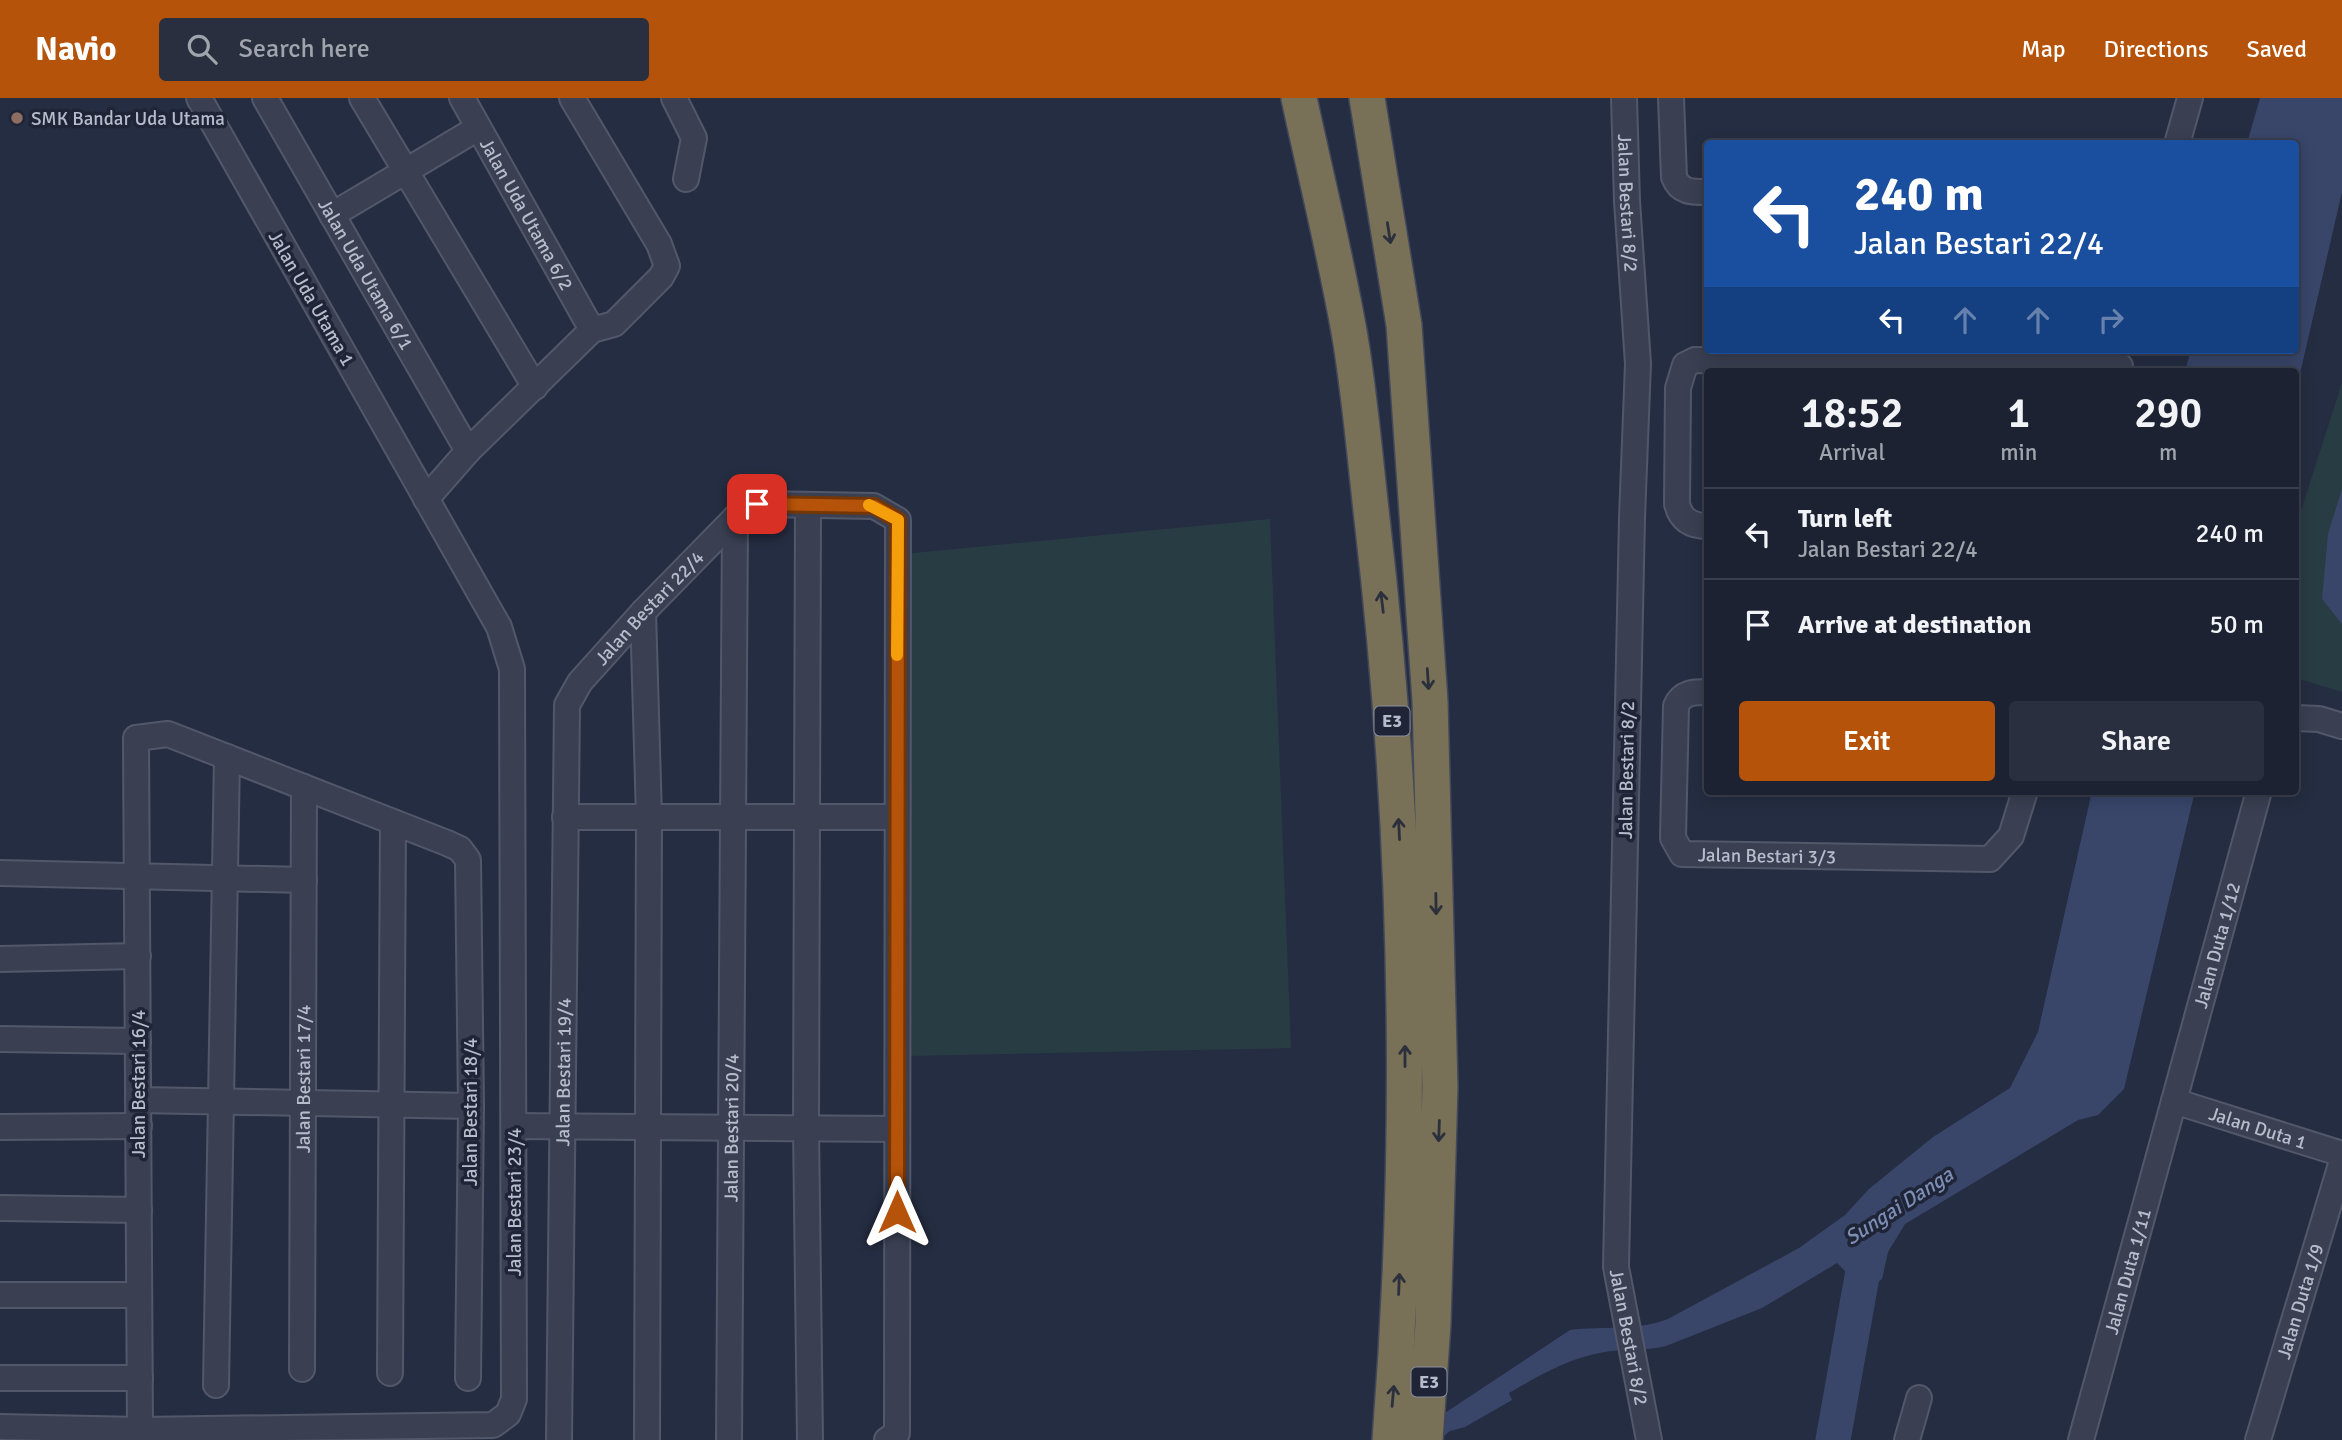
<!DOCTYPE html>
<style>
:root{--surface:#1c2232;--page:#292f3e;--text:#f1f3f6;--muted:#a0a4ac;--line:#3a3f4d;--accent:#b45309}
body{margin:0;font-family:Signika,sans-serif;background:var(--page);color:var(--text);height:100vh;display:flex;flex-direction:column;font-size:26px;white-space:nowrap}
*{box-sizing:border-box;margin:0}
p{font-size:23px;color:var(--muted)}
.icon{flex:none;width:38px;height:38px;fill:none;stroke:currentColor;stroke-width:2;stroke-linecap:round;stroke-linejoin:round}
.map{position:relative;flex:1;overflow:hidden}
.details{position:absolute;left:1704px;top:270px;width:595px;height:427px;display:flex;flex-direction:column;background:var(--surface);border-radius:7px;box-shadow:0 4px 18px #0003,0 0 0 2px var(--line)}
.details>*{flex:none}
.guide{position:absolute;left:1704px;top:42px;width:595px;height:214px;border-radius:7px;box-shadow:0 4px 18px #0003,0 0 0 2px var(--line);background:#1a4fa0;color:#fff;overflow:hidden}
.pin{position:absolute;display:grid;place-items:center;width:60px;height:60px;color:#fff;margin:-30px;border-radius:14px;box-shadow:0 4px 10px #0006}
.me{position:absolute;width:77px;margin:-38px;rotate:0deg;stroke-linejoin:round;filter:drop-shadow(0 0 5px #0008)}
.turn{display:flex;align-items:center;gap:24px;height:147px;padding:0 35px;font-size:32px}
.turn .icon{width:91px;height:91px;stroke-width:2.5}
.turn b{display:block;font-size:49px;line-height:60px}
.lanes{display:flex;align-items:center;height:66px;padding:0 35px;background:#0003;justify-content:center;gap:35px;direction:ltr}
.lanes .off{opacity:.35}
.eta{display:flex;justify-content:space-evenly;align-items:center;height:119px;text-align:center}
.eta b{font-size:42px;font-weight:600;line-height:49px}
.action{display:flex;gap:14px;margin-top:auto;padding:14px 35px}
.action a{flex:1;height:80px;border-radius:7px;background:var(--accent);color:#fff;font-size:28px;font-weight:600;line-height:80px;text-align:center}
.action a+a{background:var(--page);color:var(--text)}
ul{padding:0;list-style:none}
li{display:flex;align-items:center;gap:21px;height:91px;padding:0 35px;border-top:2px solid var(--line)}
li div{flex:1}
li b{display:block;font-size:26px}
li em{font-style:normal}
header{display:flex;align-items:center;gap:42px;box-sizing:border-box;height:98px;padding:0 35px;background:var(--accent);color:#fff}
header strong{font-size:33px}
nav{display:flex;gap:38px;margin-inline-start:auto;font-size:24px}
.search{width:490px;height:63px;background:var(--page);display:flex;align-items:center;gap:18px;box-sizing:border-box;padding:0 24px;border-radius:7px;color:var(--muted);font-size:26px}
.map>svg:first-child{display:block}
.green{fill:#283c43}
.water{fill:#39466a}
.lines{fill:none;stroke-linecap:round;stroke-linejoin:round}
.river{stroke:#39466a;stroke-width:35}
.minor-casing{stroke:#525869;stroke-width:28}
.highway-casing{stroke:#424859;stroke-width:38}
.minor{stroke:#3a4052;stroke-width:24}
.highway{stroke:#787057;stroke-width:35}
.oneway{stroke:#2c303c}
.route-casing{stroke:#753606;stroke-width:18}
.route{stroke:#b45309;stroke-width:12}
.slow{stroke:#f59e0b;stroke-width:12}
.education-dot{fill:#8d6e63;stroke:#1f2537;stroke-width:2.5}
.labels{text-anchor:middle;stroke-width:7;stroke-linejoin:round;paint-order:stroke}
.shield{fill:#1f2537;stroke:#898f9f;stroke-width:2}
.shield-label{font-size:18px;font-weight:bold;fill:#b7bccc}
.poi-label{font-size:19px;fill:#b7bccc;stroke:#1f2537;text-anchor:start}
.street-label{font-size:19px;fill:#b7bccc;stroke:#1f2537}
.water-label{font-size:21px;font-style:italic;fill:#7d8db4;stroke:#1f2537}
</style>
<header>
<strong>Navio</strong>
<div class="search"><svg class="icon" aria-label="search" viewBox="0 0 24 24"><circle cx="10" cy="10" r="6"/><path d="M15 15l6 6"/></svg>Search here</div>
<nav><a>Map</a><a>Directions</a><a>Saved</a></nav>
</header>
<div class="map">
<svg width="2342" height="1342" viewBox="0 0 2342 1342">
<rect width="100%" height="100%" fill="#252d42"/>
<path class="green" d="M2342 285V594L2296 580V428Z
M1270 421 1291 950 910 958 903 456Z"/>
<path class="water" d="M2260 0H2342V94L2296 293V273H2185L2191 252H2296V46L2247 45Z
M2342 391V526L2322 501 2328 436Z
M2092 693H2195L2124 991 2098 1017 2078 1022 1905 1126 1888 1154 1882 1181 1869 1191 1866 1201 1858 1202 1849 1198 1845 1173 1837 1165 1762 1210 1666 1248C1648 1253 1630 1250 1611 1253 1570 1259 1544 1275 1509 1295L1512 1302 1465 1329 1450 1333 1439 1342H1404L1570 1232C1603 1228 1637 1233 1668 1221L1799 1150 1845 1117 1869 1091 1933 1039 2010 990 2038 934Z"/>
<g class="lines">
<path class="river" d="M1833 1342 1866 1156"/>
<g class="minor-casing">
<g id="minor">
<path id="s1" d="M265 0 468 353"/>
<path d="M362 0 535 289"/>
<path id="s2" d="M462 0 592 232"/>
<path d="M674 0 694 40 686 81"/>
<path id="s3" d="M1624 0 1627 103 1638 266 1632 420 1616 1169 1649 1342"/>
<path d="M1671 0 1674 79C1680 95 1693 94 1708 94"/>
<path d="M2177 46 2190 0"/>
<path d="M332 117 478 30"/>
<path d="M426 401 468 353 592 232 614 226 661 179 667 168 659 146 572 0"/>
<path d="M808 407 806 1030 810 1342"/>
<path d="M1708 428C1691 428 1681 422 1677 406L1678 290 1685 267 1695 262 2120 268"/>
<path d="M643 514 649 719 647 1342"/>
<path id="s4" d="M1708 594C1694 594 1682 594 1676 608L1673 740 1682 756 1990 761 2011 738 2025 693"/>
<path d="M2296 620 2319 621 2342 628"/>
<path d="M565 719H897"/>
<path d="M0 775 304 782"/>
<path d="M0 861 138 858"/>
<path d="M0 941 138 943"/>
<path d="M138 1002 471 1008"/>
<path id="s5" d="M2174 1003 2342 1056"/>
<path d="M514 1028 897 1031"/>
<path d="M0 1029 139 1028"/>
<path d="M0 1110 139 1112"/>
<path d="M0 1197H139"/>
<path id="s6" d="M302 1271 304 689"/>
<path d="M390 1275 393 724"/>
<path d="M0 1280H140"/>
<path d="M216 1287 227 659"/>
<path d="M0 1329 140 1332 493 1327 508 1316 514 1301 512 571 499 529 199 0"/>
<path d="M140 1332 136 640 168 636 447 745 460 751 468 762 471 1008 468 1280"/>
<path id="s7" d="M559 1342 567 607 580 584 643 514 735 420 757 406 874 408 898 422 897 1335 887 1342"/>
<path id="s8" d="M729 1342 735 420"/>
<path d="M1907 1342 1919 1300"/>
<path id="s9" d="M2081 1342 2259 693"/>
<path id="s10" d="M2258 1342 2342 1063"/>
</g>
</g>
<g class="highway-casing">
<path id="highway" d="M1299 0C1316 79 1336 159 1350 239 1360 299 1365 360 1372 421 1408 727 1414 1035 1390 1342
M1367 0 1404 227 1430 603 1440 989 1433 1226 1425 1342"/>
</g>
<use href="#minor" class="minor"/>
<use href="#highway" class="highway"/>
</g>
<defs><path id="oneway-shaft" d="M-6 0H5M1.5-3L5.5 0L1.5 3" fill="none" stroke-width="1.6" stroke-linecap="round" stroke-linejoin="round" transform="scale(1.75)"/></defs>
<g class="oneway">
<use href="#oneway-shaft" transform="translate(1389 135) rotate(81)"/>
<use href="#oneway-shaft" transform="translate(1382 504) rotate(-97)"/>
<use href="#oneway-shaft" transform="translate(1428 581) rotate(86)"/>
<use href="#oneway-shaft" transform="translate(1399 731) rotate(-93)"/>
<use href="#oneway-shaft" transform="translate(1436 806) rotate(89)"/>
<use href="#oneway-shaft" transform="translate(1405 958) rotate(-90)"/>
<use href="#oneway-shaft" transform="translate(1439 1033) rotate(92)"/>
<use href="#oneway-shaft" transform="translate(1399 1186) rotate(-88)"/>
<use href="#oneway-shaft" transform="translate(1393 1298) rotate(-85)"/>
</g>
<g class="lines">
<g class="route-casing">
<path id="route" d="M757 406 874 408 898 422 897 1114"/>
</g>
<use href="#route" class="route"/>
<path class="slow" d="M869 407 898 422 897 557"/>
</g>
<circle class="education-dot" cx="17" cy="20" r="7"/>
<g class="labels">
<g class="shield">
<rect x="1374.5" y="608.5" width="35" height="29" rx="5"/>
<rect x="1411.5" y="1269.5" width="35" height="29" rx="5"/>
</g>
<g class="shield-label">
<text x="1392" y="629">E3</text>
<text x="1429" y="1290">E3</text>
</g>
<g class="poi-label">
<text x="31" y="27">SMK Bandar Uda Utama</text>
</g>
<g class="street-label">
<text dy="7" stroke="none"><textPath href="#s3" startOffset="105">Jalan Bestari 8/2</textPath></text>
<text dy="7" stroke="none"><textPath href="#s2" startOffset="133">Jalan Uda Utama 6/2</textPath></text>
<text dy="7" stroke="none"><textPath href="#s1" startOffset="203">Jalan Uda Utama 6/1</textPath></text>
<text transform="translate(312 200) rotate(60)" y="7">Jalan Uda Utama 1</text>
<text dy="7" stroke="none"><textPath href="#s7" startOffset="863">Jalan Bestari 22/4</textPath></text>
<text transform="translate(1626 672) rotate(-89)" y="7">Jalan Bestari 8/2</text>
<text dy="7" stroke="none"><textPath href="#s4" startOffset="273">Jalan Bestari 3/3</textPath></text>
<text dy="7" stroke="none"><textPath href="#s9" startOffset="513">Jalan Duta 1/12</textPath></text>
<text dy="7" stroke="none"><textPath href="#s7" startOffset="368">Jalan Bestari 19/4</textPath></text>
<text dy="7" stroke="none"><textPath href="#s6" startOffset="290">Jalan Bestari 17/4</textPath></text>
<text transform="translate(138 986) rotate(-90)" y="7">Jalan Bestari 16/4</text>
<text transform="translate(470 1014) rotate(-90)" y="7">Jalan Bestari 18/4</text>
<text dy="7" stroke="none"><textPath href="#s8" startOffset="312">Jalan Bestari 20/4</textPath></text>
<text dy="7" stroke="none"><textPath href="#s5" startOffset="88">Jalan Duta 1</textPath></text>
<text transform="translate(514 1104) rotate(-90)" y="7">Jalan Bestari 23/4</text>
<text dy="7" stroke="none"><textPath href="#s9" startOffset="175">Jalan Duta 1/11</textPath></text>
<text dy="7" stroke="none"><textPath href="#s10" startOffset="145">Jalan Duta 1/9</textPath></text>
<text dy="7" stroke="none"><textPath href="#s3" startOffset="1241">Jalan Bestari 8/2</textPath></text>
</g>
<g class="water-label">
<text transform="translate(1899 1108) rotate(-33)" y="7">Sungai Danga</text>
</g>
</g>
</svg>
<div class="pin" style="left:757px;top:406px;background:#d93025"><svg class="icon" aria-label="arrive" viewBox="0 0 24 24"><path d="M6 21V4h12l-3 4 3 4H6"/></svg></div>
<svg class="me" style="left:897px;top:1114px" viewBox="-20 -20 40 40"><path d="M0-17L14 15 0 8-14 15z" fill="#b45309" stroke="#fff" stroke-width="4"/></svg>
<div class="guide">
<div class="turn"><svg class="icon" aria-label="left" viewBox="0 0 24 24"><path d="M17 20v-9H6M10 6l-5 5 5 5"/></svg><div><b>240 m</b>Jalan Bestari 22/4</div></div>
<div class="lanes"><svg class="icon" aria-label="left" viewBox="0 0 24 24"><path d="M17 20v-9H6M10 6l-5 5 5 5"/></svg><svg class="icon off" aria-label="ahead" viewBox="0 0 24 24"><path d="M12 20V5M6 11l6-6 6 6"/></svg><svg class="icon off" aria-label="ahead" viewBox="0 0 24 24"><path d="M12 20V5M6 11l6-6 6 6"/></svg><svg class="icon off" aria-label="right" viewBox="0 0 24 24"><path d="M7 20v-9h11M14 6l5 5-5 5"/></svg></div>
</div>
<section class="details">
<div class="eta">
<div><b>18:52</b><p>Arrival</p></div>
<div><b>1</b><p>min</p></div>
<div><b>290</b><p>m</p></div>
</div>
<ul>
<li><svg class="icon" aria-label="left" viewBox="0 0 24 24"><path d="M17 20v-9H6M10 6l-5 5 5 5"/></svg><div><b>Turn left</b><p>Jalan Bestari 22/4</p></div><em>240 m</em></li>
<li><svg class="icon" aria-label="arrive" viewBox="0 0 24 24"><path d="M6 21V4h12l-3 4 3 4H6"/></svg><div><b>Arrive at destination</b></div><em>50 m</em></li>
</ul>
<div class="action"><a>Exit</a><a>Share</a></div>
</section>
</div>
